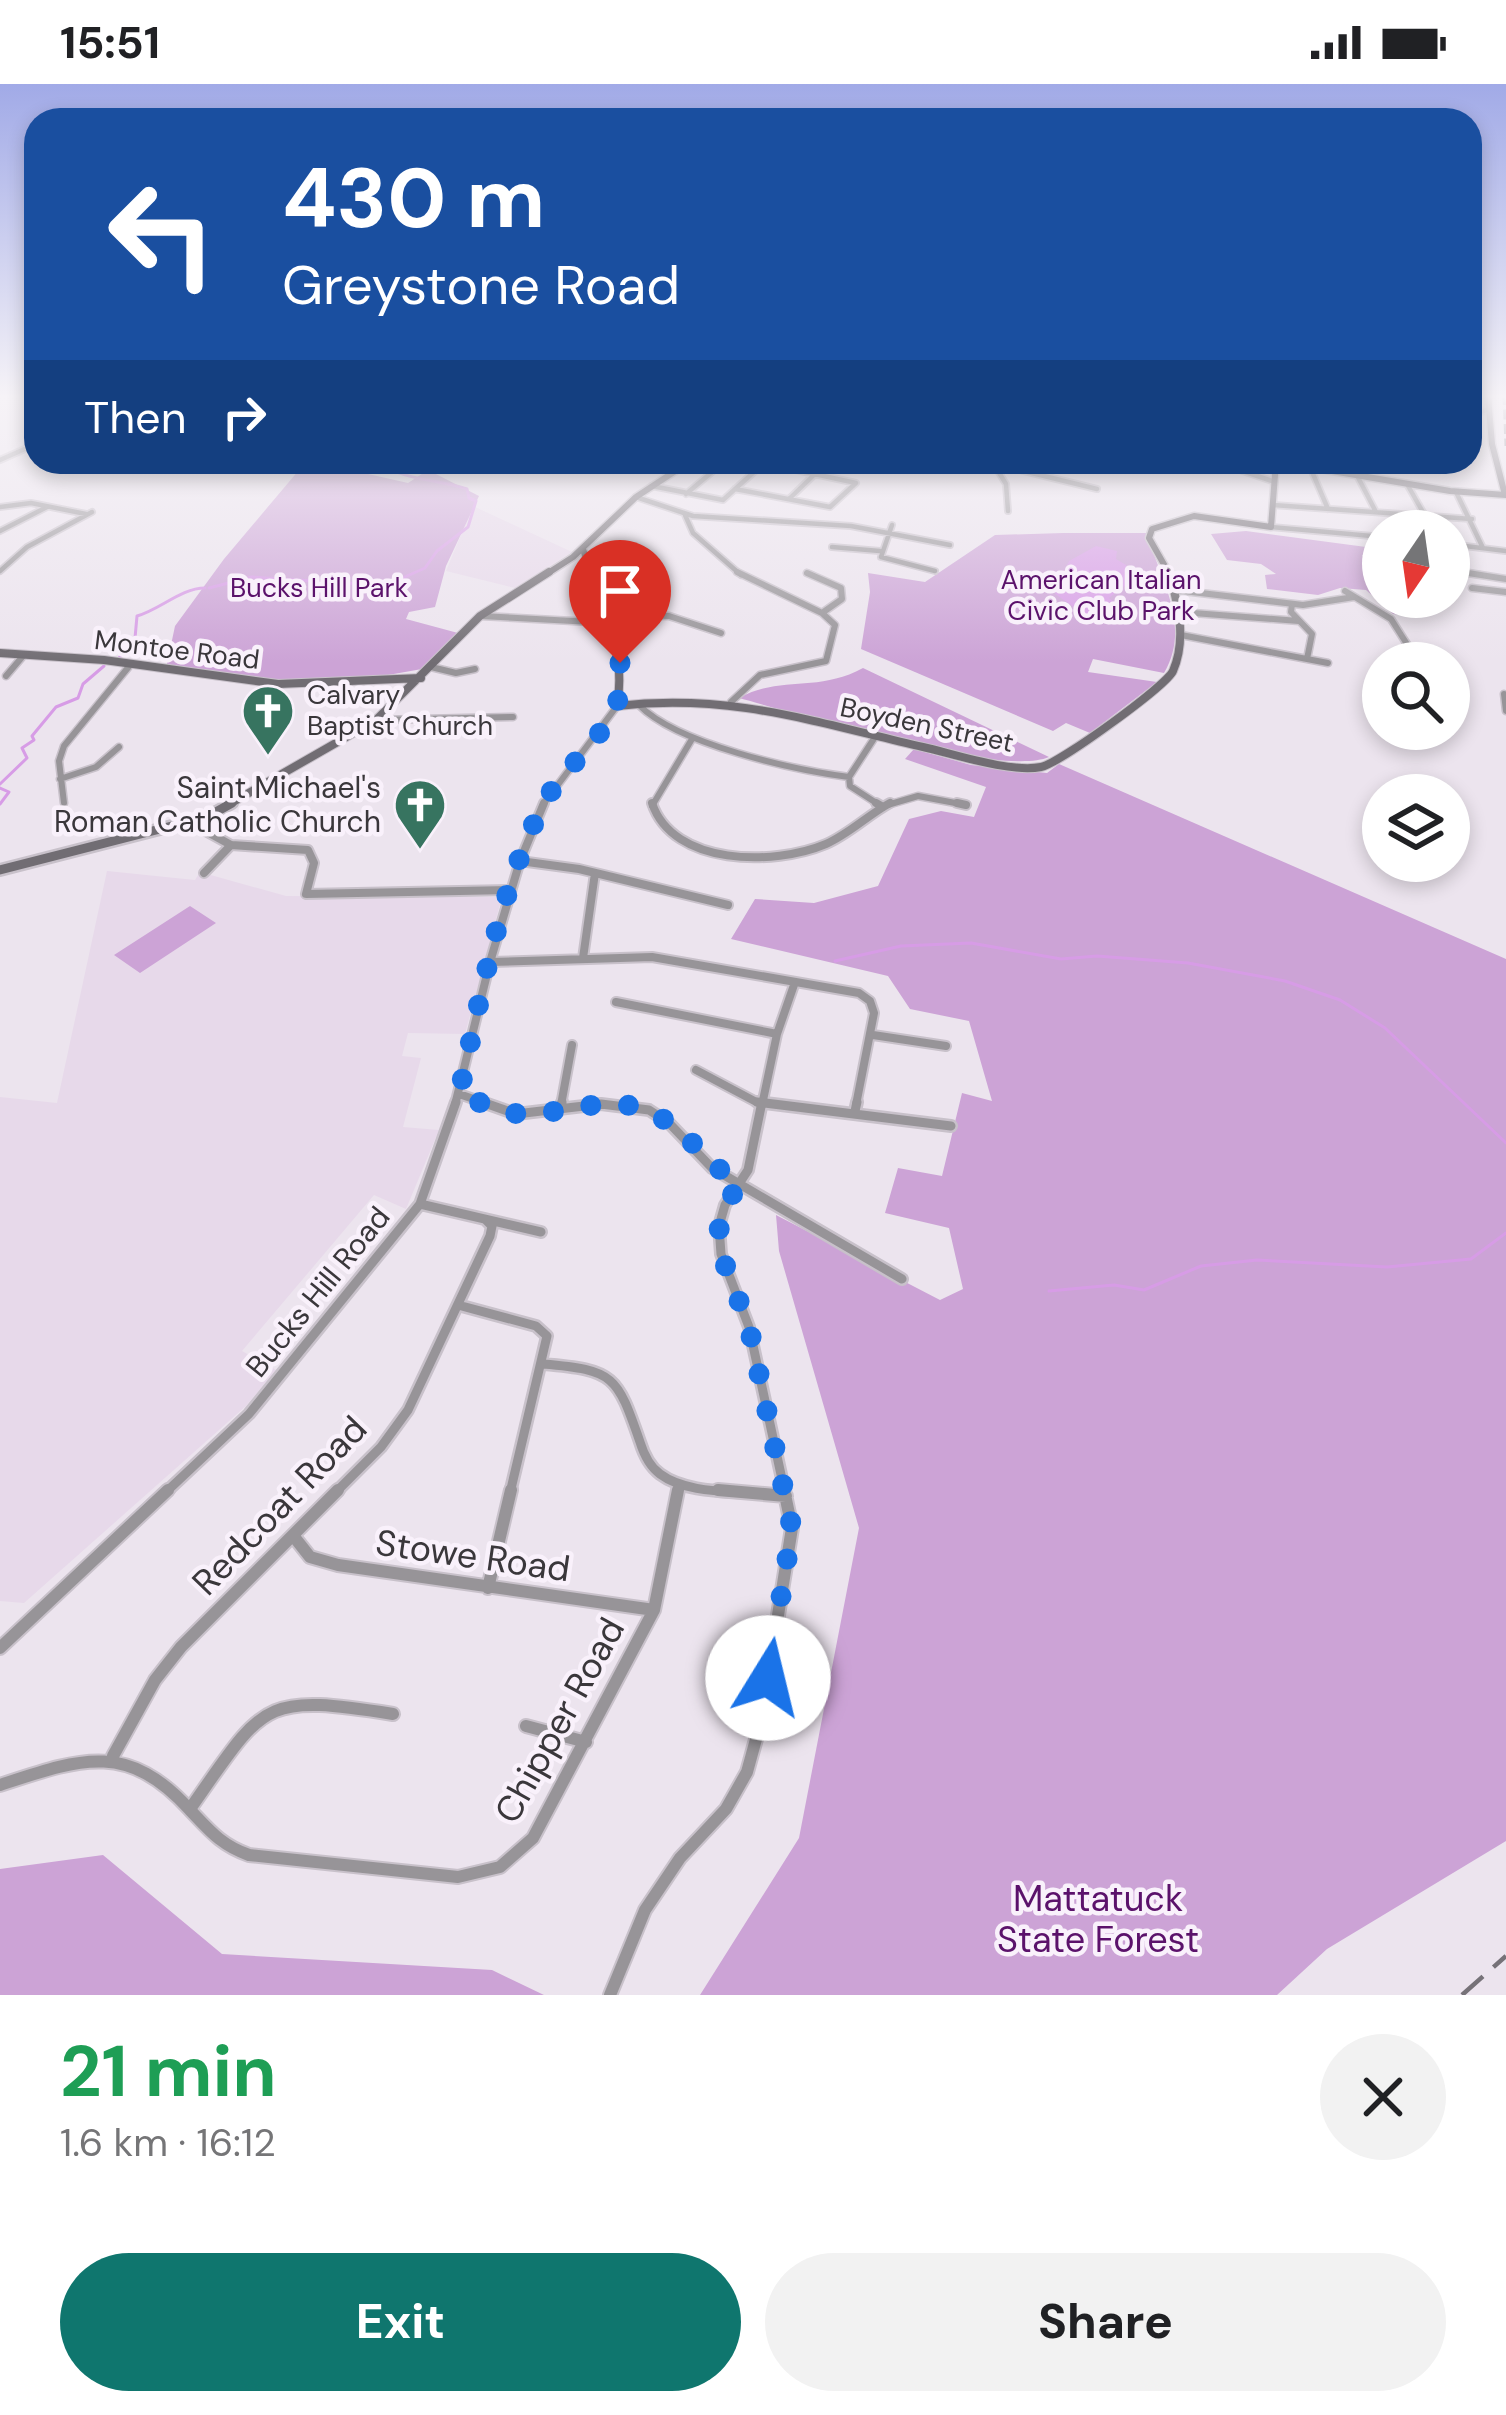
<!DOCTYPE html>
<meta charset="utf-8">
<style>
:root{--surface:#fff;--page:#f2f2f2;--text:#202124;--muted:#757577;--accent:#0f766e}
body{margin:0;font-family:"DM Sans",sans-serif;background:var(--page);color:var(--text);height:100vh;display:flex;flex-direction:column;font-size:45px;white-space:nowrap}
*{box-sizing:border-box;margin:0}
p{font-size:39px;color:var(--muted)}
.icon{flex:none;width:66px;height:66px;fill:none;stroke:currentColor;stroke-width:2;stroke-linecap:round;stroke-linejoin:round}
.map{position:relative;height:1911px;overflow:hidden}
.details{display:flex;flex-direction:column;background:var(--surface);flex:1}
.details>*{flex:none}
.banner{position:absolute;left:24px;top:24px;width:1458px;height:366px;border-radius:36px;box-shadow:0 6px 18px #0003;background:#1a4fa0;color:#fff;overflow:hidden}
.needle{width:78px;rotate:193deg}
.tools{position:absolute;left:1362px;top:426px;display:grid;gap:24px}
.tools a{display:grid;place-items:center;width:108px;height:108px;border-radius:50%;background:var(--surface);box-shadow:0 6px 18px #0003;font-size:60px}
.pin{position:absolute;display:grid;place-items:center;width:102px;height:102px;color:#fff;margin:-123px -51px;border-radius:50% 50% 50% 0;rotate:-45deg;box-shadow:0 0 12px #0007}
.pin .icon{rotate:45deg}
.me{position:absolute;width:132px;margin:-66px;rotate:9deg;stroke-linejoin:round;filter:drop-shadow(0 0 9px #0008)}
.turn{display:flex;align-items:center;gap:42px;height:252px;padding:0 60px;font-size:54px}
.turn .icon{width:156px;height:156px;stroke-width:2.5}
.turn b{display:block;font-size:84px;line-height:102px}
.then{display:flex;align-items:center;height:114px;padding:0 60px;background:#0003;gap:24px;font-size:45px}
.round{display:grid;place-items:center;flex:none;width:126px;height:126px;border-radius:63px;background:var(--page)}
.headline{display:flex;align-items:center;justify-content:space-between;height:204px;padding:0 60px}
h1{font-size:72px;font-weight:700;line-height:90px;color:#1e9e55}
.primary-button{display:flex;gap:24px;margin-top:auto;padding:24px 60px}
.primary-button a{flex:1;height:138px;border-radius:72px;background:var(--accent);color:#fff;font-size:48px;font-weight:700;line-height:138px;text-align:center}
.primary-button a+a{background:var(--page);color:var(--text)}
.status{display:flex;justify-content:space-between;align-items:center;height:84px;padding:0 60px;background:var(--surface);direction:ltr}
.status svg{height:33px;fill:currentColor}
.map>svg:first-child{display:block}
.built{fill:#e7d9ea}
.green{fill:#cca3d6}
.water{fill:#d79ce6}
.lines{fill:none;stroke-linecap:round;stroke-linejoin:round}
.stream{stroke:#d79ce6;stroke-width:3}
.street-far4-casing{stroke:#c8c1ca;stroke-width:8}
.street-far3-casing{stroke:#c8c1ca;stroke-width:9}
.street-far2-casing{stroke:#c8c1ca;stroke-width:12}
.street-far1-casing{stroke:#c8c1ca;stroke-width:14}
.street-casing{stroke:#c8c1ca;stroke-width:16}
.secondary-far2-casing{stroke:#c8c1ca;stroke-width:9}
.secondary-far1-casing{stroke:#c8c1ca;stroke-width:10}
.secondary-casing{stroke:#c8c1ca;stroke-width:14}
.street-far4{stroke:#979498;stroke-width:4.5}
.street-far3{stroke:#979498;stroke-width:6}
.street-far2{stroke:#979498;stroke-width:8}
.street-far1{stroke:#979498;stroke-width:9}
.street{stroke:#979498;stroke-width:12}
.secondary-far2{stroke:#716d73;stroke-width:6}
.secondary-far1{stroke:#716d73;stroke-width:8}
.secondary{stroke:#716d73;stroke-width:9}
.rail-far1{stroke:#767278;stroke-width:3;stroke-dasharray:10 4.5;stroke-linecap:butt}
.rail{stroke:#767278;stroke-width:4.5;stroke-dasharray:28 14;stroke-linecap:butt}
.route{stroke:#1a73e8;stroke-width:21;stroke-dasharray:0 37.8}
.labels{text-anchor:middle;stroke-width:9;stroke-linejoin:round;paint-order:stroke}
.far-park-label{font-size:27px;fill:#5b126b;stroke:#f9f1fb}
.far-street-label{font-size:27px;fill:#3a373b;stroke:#f9f1fb}
.far-poi-label{font-size:27px;fill:#3a373b;stroke:#f9f1fb;text-anchor:start}
.poi-label{font-size:30px;fill:#3a373b;stroke:#f9f1fb;text-anchor:end}
.street-label{font-size:30px;fill:#3a373b;stroke:#f9f1fb}
.near-street-label{font-size:36px;fill:#3a373b;stroke:#f9f1fb}
.near-park-label{font-size:36px;fill:#5b126b;stroke:#f9f1fb}
</style>
<div class="status"><b>15:51</b><svg viewBox="0 0 49 12"><path d="M0 12V9h3v3zM5 12V6h3v6zM10 12V3h3v9zM15 12V0h3v12zM26 1h20v11H26zM47 4h2v5h-2z"/></svg></div>
<div class="map">
<svg width="1506" height="1911" viewBox="0 0 1506 1911">
<rect width="100%" height="100%" fill="#ece4ee"/>
<path class="built" d="M473 422 572 468 515 504 446 487Z
M107 787 195 796 200 788 286 812 502 813 465 950 408 949 402 972 421 974 403 1043 439 1046 406 1125 374 1111 242 1267 276 1286 246 1322 24 1519 0 1517V1013L57 1019Z"/>
<path class="green" d="M291 378H373L368 390 408 399 428 386 479 412 446 482 435 523 409 528 406 535 458 549 422 585 388 591 311 598 251 597 167 580 175 542 224 475 299 386H280Z
M1246 447 1366 463 1372 469 1362 471 1365 479 1383 483V513H1419L1413 518 1419 533 1393 530 1366 506 1340 504 1318 511 1267 505 1265 491 1276 490 1261 480 1227 476 1211 450Z
M1063 449H1147C1160 496 1192 541 1164 589L1093 575 1088 588 1157 598 1090 649 1066 639 1053 647 861 565 870 508 868 489 925 498 995 451Z
M863 584 1049 673C1000 694 799 630 739 614 781 591 817 609 863 584Z
M914 665 971 681 1047 689 1059 680 1506 875V1757L1327 1865 1277 1911H700L799 1754 859 1444 779 1167 776 1131 940 1216 963 1205 949 1144 885 1129 898 1084 942 1092 962 1009 992 1017 969 937 910 925 888 892 731 855 755 815 814 819 878 802 909 735 941 727 974 733 986 703 905 675Z
M190 822 216 839 140 889 114 871Z
M103 1771 222 1870 492 1886 544 1911H0V1785Z"/>
<path class="water" d="M1096 462 1117 467 1116 475 1126 481 1132 496 1109 514 1123 525 1120 537 1091 535 1055 510 1069 477Z"/>
<g class="lines">
<path class="stream" d="M209 504 252 493 361 500 398 496 425 484 437 467 468 443 476 417 469 414 467 405C438 395 403 397 380 378
M119 574 135 554 137 532C161 525 181 504 205 504
M0 700 27 674 22 664 34 656 32 652 56 623 78 614 83 600 104 582
M0 704 9 708 0 720
M835 877 901 862 971 859 1061 875 1097 872 1188 879 1285 897 1340 916 1385 944 1506 1059
M1049 1207 1114 1201 1144 1206 1201 1182 1257 1176 1387 1183 1471 1175 1506 1149"/>
<g class="street-far4-casing">
<path id="street-far4" d="M1470 333 1488 325
M0 376 36 360
M1191 378 1231 383 1272 397
M1350 378 1376 428
M1376 378 1402 381
M993 379 1006 400 1008 427
M995 380 1097 405
M1310 383 1328 425
M1407 400 1424 430
M652 402 723 416 764 379
M735 405 830 423 856 399 759 378
M1456 408 1483 464
M686 410 724 378
M636 413 693 432 851 442 950 461
M789 415 815 390
M1273 421 1472 435
M0 423 31 419 86 430
M685 431 693 449 741 491
M892 441 881 473 935 487
M1271 443 1383 453
M0 447 47 423
M1372 452 1374 465 1383 472
M1449 460 1506 467
M832 463 880 467
M1449 486 1481 491
M0 487 27 463 92 428
M807 489 812 491"/>
</g>
<g class="street-far3-casing">
<path id="street-far3" d="M1462 488 1506 495
M807 489 841 504 842 515 822 529
M1472 504 1506 508
M1175 506 1303 521 1354 513
M1345 507 1391 535 1419 579
M1292 520 1291 528 1312 550 1307 575
M1180 528 1299 537
M611 530 669 532 721 549
M481 532 610 539
M1181 551 1328 579
M431 583 456 589 475 585
M6 592 23 572
M1504 610 1506 627
M731 618 760 591 826 577 835 541 822 529 737 488
M639 621C677 660 794 686 849 693
M377 636 513 633
M875 653 849 693 850 702 881 722
M60 695 96 683 119 663
M64 719 59 677 64 662 131 580
M542 722 617 622
M652 722 692 655
M884 722 918 712 966 721"/>
</g>
<g class="street-far2-casing">
<path id="street-far2" d="M652 719C673 782 774 782 826 760 849 750 868 731 890 719
M876 719 883 723
M957 719 966 721
M191 739 231 761 308 766 314 779 306 810 511 806
M520 777 579 785 728 821
M204 789 231 761
M583 874 595 789
M490 878 652 873 859 909 870 917 874 929 856 1021
M616 918 777 950
M873 951 946 962
M696 986 762 1021
M459 1010 491 1021
M455 1021 490 878 520 777 544 719
M561 1021 572 961
M591 1021H610
M762 1021 777 950 795 898"/>
</g>
<g class="street-far1-casing">
<path id="street-far1" d="M482 1018 516 1030 601 1020 649 1026 669 1039 712 1084 902 1195
M757 1018 951 1042
M762 1018 748 1086 725 1121 719 1142 721 1170 749 1243 785 1409
M561 1023 562 1018
M855 1027 857 1018
M420 1120 541 1148
M458 1221 536 1242 547 1252 510 1409
M543 1280C615 1286 617 1292 640 1358 644 1371 649 1382 660 1390 684 1408 723 1407 752 1409
M165 1409 249 1330 420 1120 456 1018
M335 1409 381 1363 408 1326 490 1152 492 1142 485 1135
M677 1409 679 1400"/>
</g>
<g class="street-casing">
<path id="street" d="M718 1406 786 1412
M295 1454 310 1473 338 1481 654 1526
M488 1504 511 1406
M0 1564 168 1406
M526 1642 586 1658
M113 1672 155 1596 181 1563 338 1406
M0 1701C79 1675 127 1656 190 1726 210 1747 221 1761 249 1771L458 1793 500 1783 533 1754 654 1526 678 1406
M190 1725C265 1618 261 1609 393 1630
M610 1911 645 1826 680 1774 726 1725 747 1688 761 1637 792 1444 784 1406"/>
</g>
<g class="secondary-far2-casing">
<path id="secondary-far2" d="M1488 311 1492 360 1505 411
M1279 378 1450 407 1506 411
M583 465 591 491
M545 491 573 473 636 413 689 378
M1170 491 1149 454 1152 445 1194 432 1271 443 1276 378"/>
</g>
<g class="secondary-far1-casing">
<path id="secondary-far1" d="M590 488C607 534 626 572 617 622 731 609 814 638 923 663 954 670 1010 689 1041 683 1060 679 1166 602 1173 587 1187 555 1178 520 1169 488
M0 569 104 576 278 600 421 594
M226 722 376 636 480 532 549 488"/>
</g>
<g class="secondary-casing">
<path id="secondary" d="M0 786 207 733 232 719"/>
</g>
<use href="#street-far4" class="street-far4"/>
<use href="#street-far3" class="street-far3"/>
<use href="#street-far2" class="street-far2"/>
<use href="#street-far1" class="street-far1"/>
<use href="#street" class="street"/>
<use href="#secondary-far2" class="secondary-far2"/>
<use href="#secondary-far1" class="secondary-far1"/>
<use href="#secondary" class="secondary"/>
<path class="rail-far1" d="M1504 311 1506 362"/>
<path class="rail" d="M1462 1911 1506 1872"/>
</g>
<linearGradient id="sky" x2="0" y2="1"><stop stop-color="#a1aae7"/><stop offset="0.54" stop-color="#f6f3f7"/><stop offset="1" stop-color="#f6f3f7" stop-opacity="0"/></linearGradient>
<rect width="1506" height="579" fill="url(#sky)"/>
<g class="lines">
<path class="route" d="M620 579C632 638 569 673 544 719 498 808 481 914 459 1010 477 1016 493 1027 512 1029 558 1035 607 1006 652 1029 687 1045 707 1081 740 1100L725 1121 719 1142 721 1170 749 1243 792 1444 768 1594"/>
</g>
<defs>
<g id="church-pin" transform="scale(2.7)"><path d="M0 17L-7.5 6A9.5 9.5 0 1 1 7.5 6Z" fill="#377460" stroke="#f9f1fb"/><path d="M-1.2-6h2.4v3.5h3.3v2.4h-3.3V6h-2.4V-.1h-3.3v-2.4h3.3Z" fill="#fff"/></g>
</defs>
<g fill-rule="evenodd">
<use href="#church-pin" x="268" y="627"/>
<use href="#church-pin" x="420" y="721"/>
</g>
<g class="labels">
<g class="far-park-label">
<text x="1101" y="505">American Italian<tspan x="1101" dy="31">Civic Club Park</tspan></text>
<text x="319" y="513">Bucks Hill Park</text>
</g>
<g class="far-street-label">
<text transform="translate(177 566) rotate(7)" y="9">Montoe Road</text>
<text transform="translate(927 641) rotate(12)" y="9">Boyden Street</text>
</g>
<g class="far-poi-label">
<text x="307" y="620">Calvary<tspan x="307" dy="31">Baptist Church</tspan></text>
</g>
<g class="poi-label">
<text x="381" y="714">Saint Michael's<tspan x="381" dy="34">Roman Catholic Church</tspan></text>
</g>
<g class="street-label">
<text transform="translate(318 1208) rotate(-51)" y="10">Bucks Hill Road</text>
</g>
<g class="near-street-label">
<text transform="translate(279 1421) rotate(-46)" y="13">Redcoat Road</text>
<text transform="translate(473 1471) rotate(8)" y="13">Stowe Road</text>
<text transform="translate(559 1636) rotate(-61)" y="13">Chipper Road</text>
</g>
<g class="near-park-label">
<text x="1098" y="1827">Mattatuck<tspan x="1098" dy="41">State Forest</tspan></text>
</g>
</g>
</svg>
<div class="tools">
<a><svg class="needle" viewBox="-14 -14 28 28"><path d="M0-13l5 13h-10z" fill="#e53935"/><path d="M0 13l5-13h-10z" fill="#757577"/></svg></a>
<a><svg class="icon" aria-label="search" viewBox="0 0 24 24"><circle cx="10" cy="10" r="6"/><path d="M15 15l6 6"/></svg></a>
<a><svg class="icon" aria-label="layers" viewBox="0 0 24 24"><path d="M12 4l9 5-9 5-9-5zM3 14l9 5 9-5"/></svg></a>
</div>
<div class="pin" style="left:620px;top:579px;background:#d93025"><svg class="icon" aria-label="arrive" viewBox="0 0 24 24"><path d="M6 21V4h12l-3 4 3 4H6"/></svg></div>
<svg class="me" style="left:768px;top:1594px" viewBox="-20 -20 40 40"><circle r="19" fill="#fff"/><path d="M0-13L10 11 0 6-10 11z" fill="#1a73e8"/></svg>
<div class="banner">
<div class="turn"><svg class="icon" aria-label="left" viewBox="0 0 24 24"><path d="M17 20v-9H6M10 6l-5 5 5 5"/></svg><div><b>430 m</b>Greystone Road</div></div>
<div class="then">Then<svg class="icon" aria-label="right" viewBox="0 0 24 24"><path d="M7 20v-9h11M14 6l5 5-5 5"/></svg></div>
</div>
</div>
<section class="details">
<div class="headline"><div><h1>21 min</h1><p>1.6 km · 16:12</p></div><a class="round"><svg class="icon" aria-label="close" viewBox="0 0 24 24"><path d="M6 6l12 12M18 6L6 18"/></svg></a></div>
<div class="primary-button"><a>Exit</a><a>Share</a></div>
</section>
